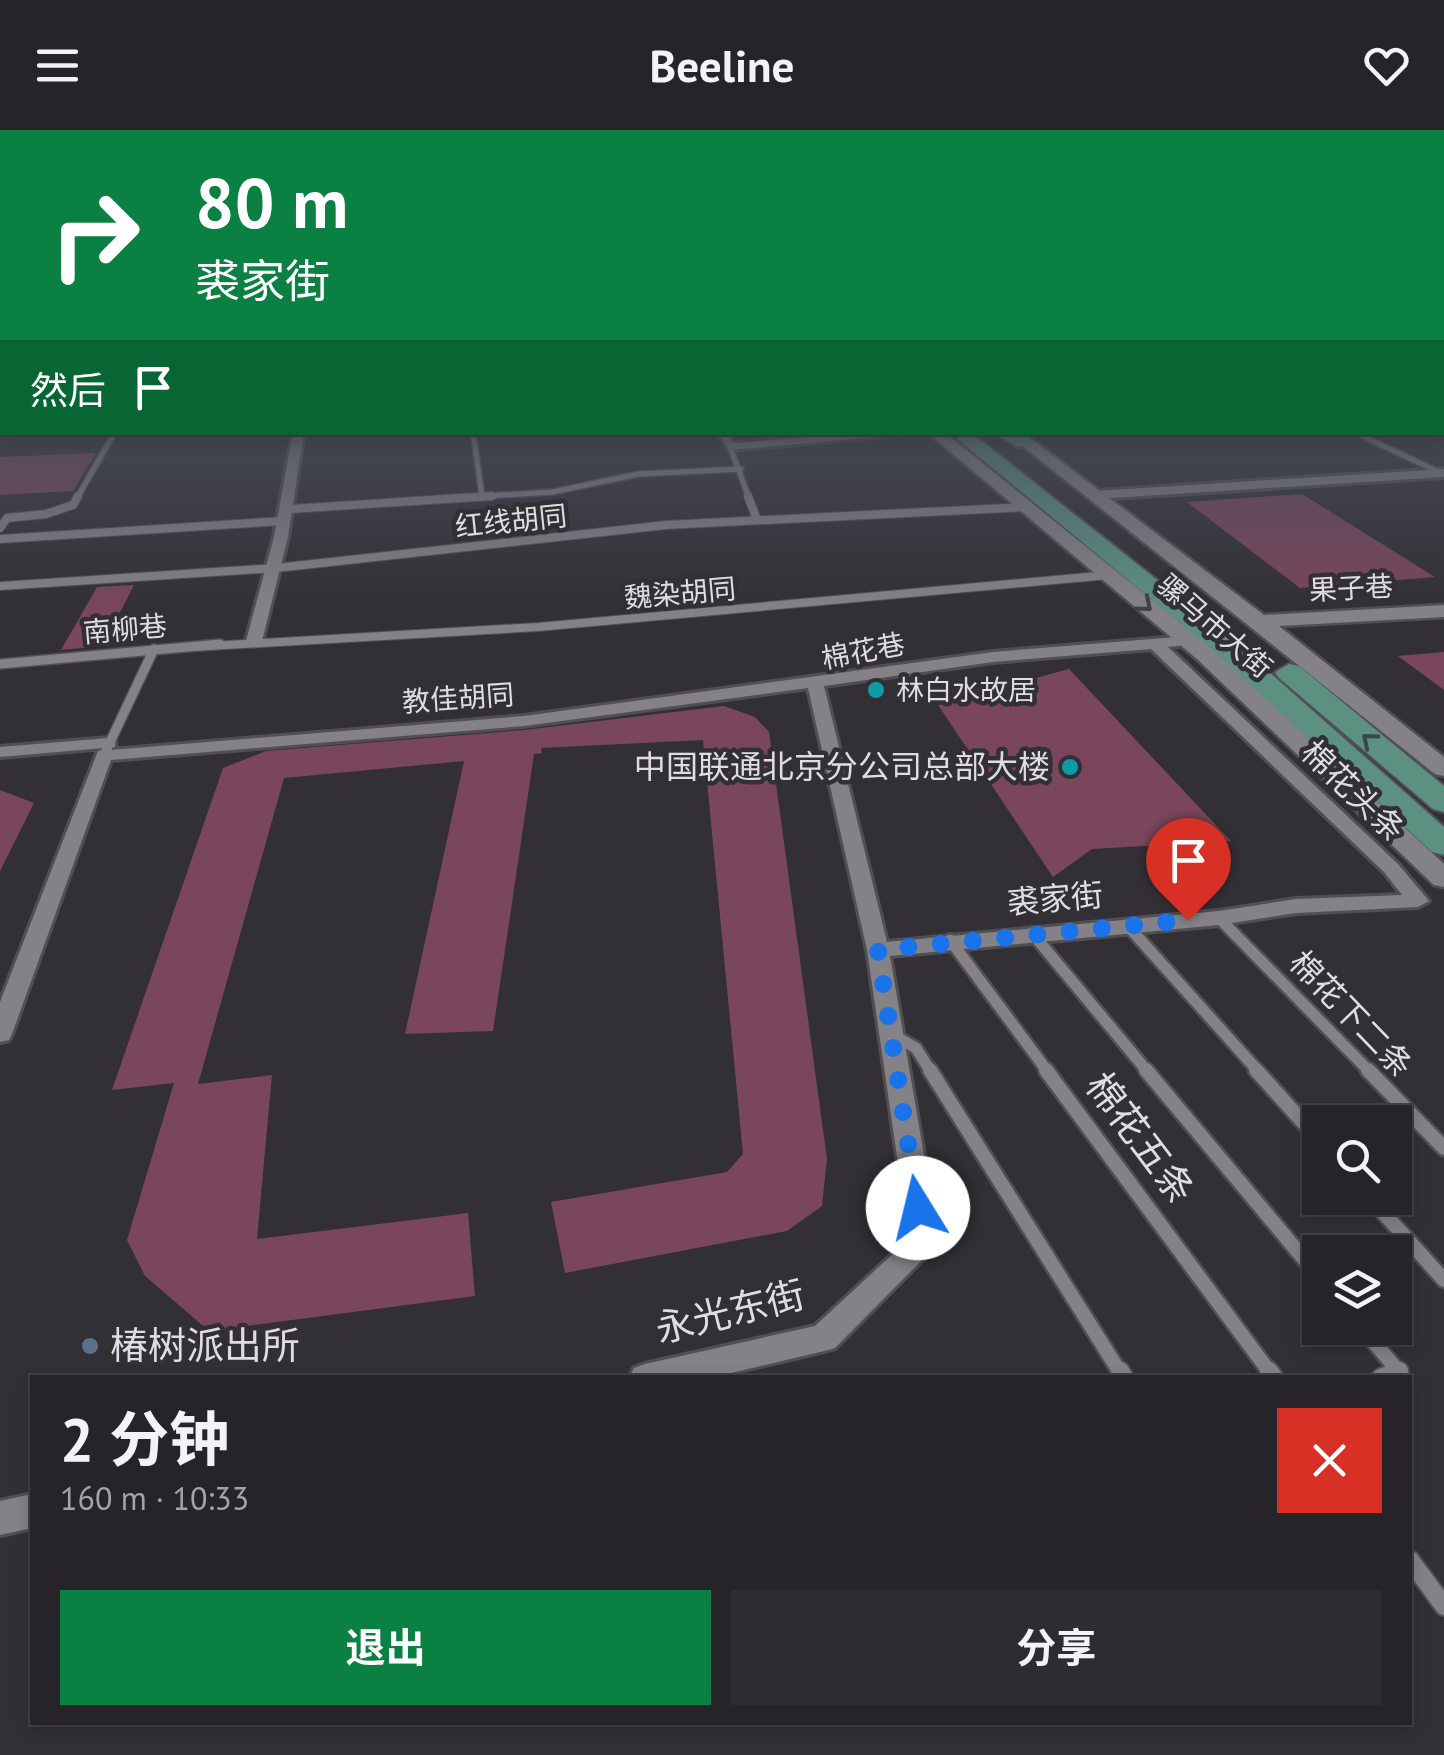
<!DOCTYPE html>
<html lang="zh">
<meta charset="utf-8">
<style>
:root{--surface:#262428;--page:#2e2c30;--text:#f1f3f6;--muted:#a4a4a8;--line:#424145;--accent:#0b8043}
body{margin:0;font-family:"PT Sans","Noto Sans SC",sans-serif;background:var(--page);color:var(--text);height:100vh;display:flex;flex-direction:column;font-size:38px;white-space:nowrap}
*{box-sizing:border-box;margin:0}
p{font-size:32px;color:var(--muted)}
.icon{flex:none;width:55px;height:55px;fill:none;stroke:currentColor;stroke-width:2;stroke-linecap:round;stroke-linejoin:round}
.map{position:relative;flex:1;overflow:hidden}
.details{position:absolute;left:30px;top:1245px;width:1382px;height:350px;display:flex;flex-direction:column;background:var(--surface);border-radius:0px;box-shadow:0 5px 15px #0003,0 0 0 2px var(--line)}
.details>*{flex:none}
.guide{position:absolute;left:0px;top:0px;width:1445px;height:305px;box-shadow:0 5px 15px #0003,0 0 0 2px var(--line);background:#0b8043;color:#fff;overflow:hidden}
.fabs{position:absolute;left:1302px;top:975px;display:grid;gap:20px}
.fabs a{display:grid;place-items:center;width:110px;height:110px;border-radius:0px;background:var(--surface);box-shadow:0 5px 15px #0003,0 0 0 2px var(--line);font-size:50px}
.pin{position:absolute;display:grid;place-items:center;width:85px;height:85px;color:#fff;margin:-102px -42px;border-radius:50% 50% 50% 0;rotate:-45deg;box-shadow:0 0 10px #0007}
.pin .icon{rotate:45deg}
.me{position:absolute;width:110px;margin:-55px;rotate:351deg;stroke-linejoin:round;filter:drop-shadow(0 0 8px #0008)}
.turn{display:flex;align-items:center;gap:35px;height:210px;padding:0 30px;font-size:45px}
.turn .icon{width:130px;height:130px;stroke-width:2.5}
.turn b{display:block;font-size:70px;line-height:85px}
.then{display:flex;align-items:center;height:95px;padding:0 30px;background:#0003;gap:20px;font-size:38px}
.round{display:grid;place-items:center;flex:none;width:105px;height:105px;border-radius:0px;background:var(--page)}
.headline{display:flex;align-items:center;justify-content:space-between;height:170px;padding:0 30px}
h1{font-size:60px;font-weight:700;line-height:75px}
.cta{display:flex;gap:20px;margin-top:auto;padding:20px 30px}
.cta a{flex:1;height:115px;border-radius:0px;background:var(--accent);color:#fff;font-size:40px;font-weight:700;line-height:115px;text-align:center}
.cta a+a{background:var(--page);color:var(--text)}
header{display:flex;justify-content:space-between;align-items:center;height:130px;padding:0 30px;background:var(--surface);font-size:45px;font-weight:700}
.map>svg:first-child{display:block}
.building{fill:#79465b}
.lines{fill:none;stroke-linecap:round;stroke-linejoin:round}
.service-far5-casing{stroke:#514f53;stroke-width:8}
.service-far4-casing{stroke:#514f53;stroke-width:10}
.service-far3-casing{stroke:#514f53;stroke-width:12}
.service-far2-casing{stroke:#514f53;stroke-width:16}
.service-far1-casing{stroke:#514f53;stroke-width:19}
.service-casing{stroke:#514f53;stroke-width:22}
.minor-casing{stroke:#514f53;stroke-width:6}
.tertiary-casing{stroke:#514f53;stroke-width:5}
.secondary-casing{stroke:#514f53;stroke-width:6}
.primary-casing{stroke:#514f53;stroke-width:4}
.service-far5{stroke:#848287;stroke-width:5}
.service-far4{stroke:#848287;stroke-width:8}
.service-far3{stroke:#848287;stroke-width:9}
.service-far2{stroke:#848287;stroke-width:11}
.service-far1{stroke:#848287;stroke-width:14}
.service{stroke:#848287;stroke-width:18}
.minor{fill:#848287;fill-rule:evenodd}
.tertiary{fill:#848287;fill-rule:evenodd}
.secondary{fill:#708984;fill-rule:evenodd}
.primary{fill:#5c9081;fill-rule:evenodd}
.oneway{stroke:#424045}
.oneway2{stroke:#3c4848}
.route{stroke:#1a73e8;stroke-width:18;stroke-dasharray:0 32.4}
.culture-dot{fill:#0f9aa8;stroke:#323035;stroke-width:4}
.service-dot{fill:#5c6f8a;stroke:#323035;stroke-width:4}
.labels{text-anchor:middle;stroke-width:9;stroke-linejoin:round;paint-order:stroke}
.far-street-label{font-size:28px;fill:#dedde0;stroke:#323035}
.far-poi-label{font-size:28px;fill:#dedde0;stroke:#323035;text-anchor:start}
.poi-label{font-size:32px;fill:#dedde0;stroke:#323035;text-anchor:end}
.street-label{font-size:32px;fill:#dedde0;stroke:#323035}
.near-street-label{font-size:38px;fill:#dedde0;stroke:#323035}
.near-poi-label{font-size:38px;fill:#dedde0;stroke:#323035;text-anchor:start}
</style>
<header><svg class="icon" aria-label="menu" viewBox="0 0 24 24"><path d="M4 6h16M4 12h16M4 18h16"/></svg>Beeline<svg class="icon" aria-label="heart" viewBox="0 0 24 24"><path d="M12 20l-8-8c-3-5 5-10 8-4 3-6 11-1 8 4z"/></svg></header>
<div class="map">
<svg width="1444" height="1625" viewBox="0 0 1444 1625">
<rect width="100%" height="100%" fill="#323035"/>
<path class="building" d="M96 323 73 361 0 365V327Z
M1302 364 1435 447 1300 458 1187 372Z
M134 455 103 516 61 520 97 457Z
M1444 522V560L1398 526Z
M1069 539 1231 711 1092 719 1053 747 930 563 1013 554Z
M724 576 755 587 769 602 827 1029 822 1076 787 1101 565 1143 551 1072 727 1042 743 1024 703 610 541 618 542 623 534 624 493 901 405 904 464 631 284 648 198 954 272 945 257 1109 468 1083 475 1166 209 1201 145 1146 127 1110 174 953 112 960 223 638 266 621 524 600Z
M0 660 34 673 0 741Z"/>
<g class="lines">
<g class="service-far5-casing">
<path id="service-far5" d="M473 302 482 366
M1354 302 1441 343
M730 317 749 368
M77 368 115 302
M453 368 552 362 639 344 741 339"/>
</g>
<g class="service-far4-casing">
<path id="service-far4" d="M748 366 757 390
M290 379 492 366
M0 398 7 388 46 384 73 375 78 366
M0 409 282 391
M0 456 276 438 666 395 1026 377
M193 517 538 497 1109 445"/>
</g>
<g class="service-far3-casing">
<path id="service-far3" d="M0 534 220 514
M104 625 154 519"/>
</g>
<g class="service-far2-casing">
<path id="service-far2" d="M1219 788 1370 942
M1127 795 1259 942
M1032 803 1148 942
M950 810 1048 942
M893 905 916 918 931 942"/>
</g>
<g class="service-far1-casing">
<path id="service-far1" d="M930 940 1121 1244
M1046 940 1271 1244
M1146 940 1320 1148
M1256 940 1320 1011
M1368 940 1444 1018
M1370 1068 1444 1150
M1362 1198 1399 1242 1393 1244"/>
</g>
<g class="service-casing">
<path id="service" d="M1120 1241 1124 1248
M1269 1241 1274 1248
M1381 1248 1399 1241
M1410 1430 1444 1476"/>
</g>
<g class="minor-casing">
<path id="minor" d="M293 302H304L288 407 262 511 254 516 246 511 274 407Z
M717 302H728L734 313 877 302H932L730 320Z
M1444 339V347L1096 369 1090 365 1096 361Z
M1189 506 1197 511 1195 514 1168 517 1398 734 1429 771 1418 777 1296 783 1219 795 890 826 939 1113 835 1218 824 1221 710 1248H629L634 1238 645 1234 815 1196 909 1109 867 820 808 558 524 596 111 630 12 904 9 910 0 912V872L98 621 524 586 993 522ZM1151 519 1384 742 1402 765 1296 769 1219 781 887 812 824 556 993 532Z
M109 608 115 609V617L0 627V617Z
M32 1364V1398L0 1405V1371Z"/>
</g>
<g class="tertiary-casing">
<path id="tertiary" d="M927 302H944L1213 519 1444 734V757L1434 755 1197 529Z
M1005 302H1022L1264 485 1444 475V487L1279 496 1444 627V646L1435 644Z"/>
</g>
<g class="secondary-casing">
<path id="secondary" d="M0 262H2V270H0Z"/>
</g>
<g class="primary-casing">
<path id="primary" d="M949 302H970L1232 509 1444 697V725L1432 722 1214 521Z
M992 302H1017L1034 313 1018 317Z
M1289 534 1299 536 1444 656V682L1433 679 1279 548 1275 542Z"/>
</g>
<use href="#service-far5" class="service-far5"/>
<use href="#service-far4" class="service-far4"/>
<use href="#service-far3" class="service-far3"/>
<use href="#service-far2" class="service-far2"/>
<use href="#service-far1" class="service-far1"/>
<use href="#service" class="service"/>
<use href="#minor" class="minor"/>
<use href="#tertiary" class="tertiary"/>
<use href="#secondary" class="secondary"/>
<use href="#primary" class="primary"/>
</g>
<defs><path id="oneway-chevron" d="M-2-3.5L2.5 0L-2 3.5" fill="none" stroke-width="1.6" stroke-linecap="round" stroke-linejoin="round" transform="scale(2.5)"/></defs>
<use class="oneway" href="#oneway-chevron" transform="translate(1145 475) rotate(40)"/>
<use class="oneway2" href="#oneway-chevron" transform="translate(1369 610) rotate(-140)"/>
<linearGradient id="sky" x2="0" y2="1"><stop stop-color="#1c1a1d"/><stop offset="0.52" stop-color="#494e5c"/><stop offset="1" stop-color="#494e5c" stop-opacity="0"/></linearGradient>
<rect width="1444" height="478" fill="url(#sky)"/>
<g class="lines">
<path class="route" d="M918 1078 878 820 1188 790"/>
</g>
<g class="culture-dot">
<circle cx="876" cy="560" r="10"/>
<circle cx="1070" cy="637" r="10"/>
</g>
<circle class="service-dot" cx="90" cy="1216" r="10"/>
<g class="labels">
<g class="far-street-label">
<text transform="translate(511 391) rotate(-6)" y="10">红线胡同</text>
<text transform="translate(1351 458) rotate(-3)" y="10">果子巷</text>
<text transform="translate(680 463) rotate(-5)" y="10">魏染胡同</text>
<text transform="translate(1215 496) rotate(41)" y="10">骡马市大街</text>
<text transform="translate(125 499) rotate(-5)" y="10">南柳巷</text>
<text transform="translate(863 521) rotate(-11)" y="10">棉花巷</text>
<text transform="translate(458 568) rotate(-4)" y="10">教佳胡同</text>
</g>
<g class="far-poi-label">
<text x="896" y="570">林白水故居</text>
</g>
<g class="poi-label">
<text x="1050" y="648">中国联通北京分公司总部大楼</text>
</g>
<g class="street-label">
<text transform="translate(1353 661) rotate(44)" y="11">棉花头条</text>
<text transform="translate(1055 769) rotate(-5)" y="11">裘家街</text>
<text transform="translate(1351 884) rotate(46)" y="11">棉花下二条</text>
</g>
<g class="near-street-label">
<text transform="translate(1140 1008) rotate(53)" y="13">棉花五条</text>
<text transform="translate(730 1182) rotate(-14)" y="13">永光东街</text>
</g>
<g class="near-poi-label">
<text x="110" y="1229">椿树派出所</text>
</g>
</g>
</svg>
<div class="fabs">
<a><svg class="icon" aria-label="search" viewBox="0 0 24 24"><circle cx="10" cy="10" r="6"/><path d="M15 15l6 6"/></svg></a>
<a><svg class="icon" aria-label="layers" viewBox="0 0 24 24"><path d="M12 4l9 5-9 5-9-5zM3 14l9 5 9-5"/></svg></a>
</div>
<div class="pin" style="left:1188px;top:790px;background:#d93025"><svg class="icon" aria-label="arrive" viewBox="0 0 24 24"><path d="M6 21V4h12l-3 4 3 4H6"/></svg></div>
<svg class="me" style="left:918px;top:1078px" viewBox="-20 -20 40 40"><circle r="19" fill="#fff"/><path d="M0-13L10 11 0 6-10 11z" fill="#1a73e8"/></svg>
<div class="guide">
<div class="turn"><svg class="icon" aria-label="right" viewBox="0 0 24 24"><path d="M7 20v-9h11M14 6l5 5-5 5"/></svg><div><b>80 m</b>裘家街</div></div>
<div class="then">然后<svg class="icon" aria-label="arrive" viewBox="0 0 24 24"><path d="M6 21V4h12l-3 4 3 4H6"/></svg></div>
</div>
<section class="details">
<div class="headline"><div><h1>2 分钟</h1><p>160 m · 10:33</p></div><a class="round" style="background:#d93025;color:#fff"><svg class="icon" aria-label="close" viewBox="0 0 24 24"><path d="M6 6l12 12M18 6L6 18"/></svg></a></div>
<div class="cta"><a>退出</a><a>分享</a></div>
</section>
</div>
